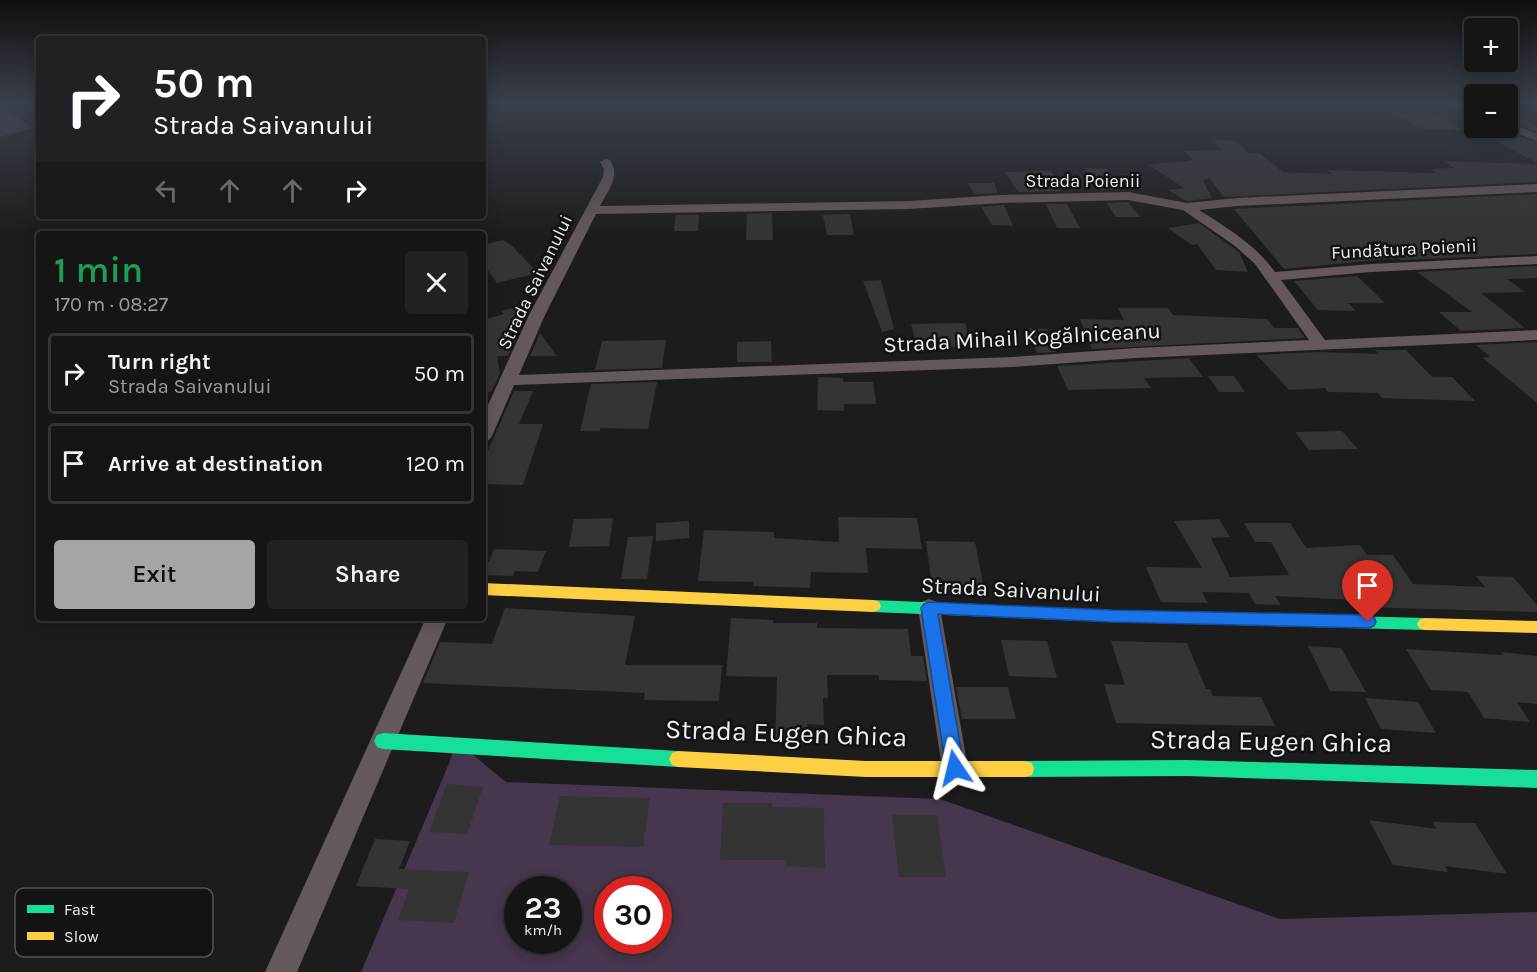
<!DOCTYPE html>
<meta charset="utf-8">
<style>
:root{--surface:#151515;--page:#222;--text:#f1f3f6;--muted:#9d9fa0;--line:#343434;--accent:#a5a4a6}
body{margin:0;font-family:Karla,sans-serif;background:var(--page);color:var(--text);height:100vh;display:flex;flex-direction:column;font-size:22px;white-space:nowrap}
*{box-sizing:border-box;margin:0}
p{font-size:20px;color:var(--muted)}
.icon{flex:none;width:33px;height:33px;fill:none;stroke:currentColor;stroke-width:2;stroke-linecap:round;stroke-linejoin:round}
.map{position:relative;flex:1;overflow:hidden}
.details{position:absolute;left:36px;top:231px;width:450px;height:390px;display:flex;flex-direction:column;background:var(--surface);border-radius:6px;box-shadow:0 3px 15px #0003,0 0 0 2px var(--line)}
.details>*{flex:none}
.top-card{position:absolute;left:36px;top:36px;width:450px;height:183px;border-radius:6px;box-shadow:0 3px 15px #0003,0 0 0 2px var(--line);background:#202124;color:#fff;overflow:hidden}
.fabs{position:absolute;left:1464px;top:18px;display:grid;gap:12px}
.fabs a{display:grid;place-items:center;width:54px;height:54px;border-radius:6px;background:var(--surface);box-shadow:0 3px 15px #0003,0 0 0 2px var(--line);font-size:30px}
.speed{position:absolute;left:504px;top:876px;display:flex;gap:12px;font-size:30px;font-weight:700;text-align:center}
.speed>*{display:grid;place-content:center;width:78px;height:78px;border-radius:50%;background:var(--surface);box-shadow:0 3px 15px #0003,0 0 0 2px var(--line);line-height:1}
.speed small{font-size:15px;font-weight:400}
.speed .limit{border:9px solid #d22;background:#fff;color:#111}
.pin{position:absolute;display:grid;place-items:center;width:51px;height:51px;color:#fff;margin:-62px -26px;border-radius:50% 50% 50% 0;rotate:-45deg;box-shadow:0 0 6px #0007}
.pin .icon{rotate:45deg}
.me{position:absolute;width:66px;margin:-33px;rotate:350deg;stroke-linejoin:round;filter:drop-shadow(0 0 4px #0008)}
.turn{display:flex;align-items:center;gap:21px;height:126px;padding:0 18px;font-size:27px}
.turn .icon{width:78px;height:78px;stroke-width:2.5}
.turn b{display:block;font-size:42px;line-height:51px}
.lanes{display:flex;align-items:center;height:57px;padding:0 18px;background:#0003;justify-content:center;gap:30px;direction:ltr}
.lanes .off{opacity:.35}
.round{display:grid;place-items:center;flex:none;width:63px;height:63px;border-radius:6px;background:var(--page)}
.summary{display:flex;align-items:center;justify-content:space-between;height:102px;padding:0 18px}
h1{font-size:36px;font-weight:600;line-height:45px;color:#1e9e55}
.primary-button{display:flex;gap:12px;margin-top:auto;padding:12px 18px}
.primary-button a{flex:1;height:69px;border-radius:6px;background:var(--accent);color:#111;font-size:24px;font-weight:600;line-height:69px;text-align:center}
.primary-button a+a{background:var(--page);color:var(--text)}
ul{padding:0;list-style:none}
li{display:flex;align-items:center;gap:18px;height:81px;margin:0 12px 9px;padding:0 6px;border:3px solid var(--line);border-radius:6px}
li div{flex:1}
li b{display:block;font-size:22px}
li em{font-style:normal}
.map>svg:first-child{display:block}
.green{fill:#46364e;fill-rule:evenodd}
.building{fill:#353435}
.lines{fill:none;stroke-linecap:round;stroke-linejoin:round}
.street{fill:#63585b;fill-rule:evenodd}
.fast{fill:#16e098;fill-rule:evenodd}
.slow{fill:#ffcf43;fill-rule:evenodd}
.route{fill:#1a73e8;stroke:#114b97;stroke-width:1.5}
.labels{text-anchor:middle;stroke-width:5;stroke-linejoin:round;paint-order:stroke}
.far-street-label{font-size:18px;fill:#efeef0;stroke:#131214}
.street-label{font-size:22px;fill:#efeef0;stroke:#131214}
.near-street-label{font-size:27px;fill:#efeef0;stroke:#131214}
.key{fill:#131214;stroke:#555456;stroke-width:1.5}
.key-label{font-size:16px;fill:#efeef0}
</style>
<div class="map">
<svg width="1537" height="972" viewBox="0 0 1537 972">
<rect width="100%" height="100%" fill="#1c1c1c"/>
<path class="green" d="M0 107H1L33 128 0 137Z
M455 740 506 782 940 799 1280 919 1537 912V972H361L450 761ZM518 890H568V940H518ZM608 890H658V940H608Z"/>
<path class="building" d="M1508 107 1537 127V132L1508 121Z
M1434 113 1463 129H1421L1395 114Z
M1508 132 1537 143V163L1484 135H1508Z
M1213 140 1237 141 1248 153H1259L1283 172 1331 174 1327 170 1437 173 1431 169 1454 168 1444 161 1537 164V182L1224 197 1209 178 1203 181 1212 198 1187 201 1168 190 1184 188 1149 165 1193 160 1184 151 1221 150Z
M1085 168 1107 169 1122 190H1099Z
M1051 171 1061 191 1018 192 1005 172Z
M968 183H994L998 193 974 194Z
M1537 194V254L1401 260 1398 258 1284 269 1234 209Z
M1128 202 1140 217H1116L1107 203Z
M1046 204H1067L1080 228H1057Z
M1004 205 1013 226 992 225 981 207Z
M772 213 773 240H746L747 214Z
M850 214 854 235H827L823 215Z
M676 215H699L698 231H674Z
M1199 223 1239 252 1248 272 1216 270 1197 244 1192 245 1168 228Z
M503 240 512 246 538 273 497 283 483 263V245Z
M1537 266V278L1507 279 1525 292 1481 293 1525 328 1461 331 1439 312H1472L1417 272Z
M1357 276 1385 303H1348L1356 311 1318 310 1294 281Z
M881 280 894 329 882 332 863 281Z
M520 306 527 315 508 356H497L500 373 492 391 483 394V320L504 314 501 311Z
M1118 308H1168L1173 315 1267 319 1274 328H1298L1305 338 1092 349 1080 319 1124 320Z
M965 323 972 347 917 346 911 324Z
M1028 328 1047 329 1056 352 1037 353Z
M540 333 557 356H530Z
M666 340 662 368 595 370 602 341Z
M771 341 772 362H737V342Z
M1537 342V403L1483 358 1490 357 1476 345Z
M1375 350H1406L1432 377H1452L1475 401 1382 398 1378 393 1328 392 1325 388 1289 390 1257 355 1318 352 1379 354Z
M1189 358 1203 377 1144 378 1151 388 1068 390 1057 366Z
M1208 376H1234L1245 392H1219Z
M818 377 843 378V382H873L876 404H844V411L817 410Z
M657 382 648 429 600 428V431H580L591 384Z
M514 391H533L519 424H543L523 485 483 484V462Z
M1342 431 1358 449 1309 450 1295 432Z
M838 517 917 518 922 549 866 548 868 573 811 572 810 588 753 586 754 582 698 581 704 530 774 532V538L839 542Z
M613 518 609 546 569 547 574 519Z
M1219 519 1230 537 1211 538 1230 577 1289 575 1271 542H1255L1244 523H1290L1306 548 1360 545 1367 555H1393L1413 584 1485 587 1476 576 1513 577 1537 605V612L1361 607 1356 600 1275 596 1281 605 1255 604 1249 593 1202 592 1208 603 1161 602 1146 567 1202 568 1174 521Z
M689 521V538L656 541V523Z
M653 536 647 579H621L628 537Z
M926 541 975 542 985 594 933 593Z
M494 549 546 551 538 572 515 571 513 576 483 575V561L489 562Z
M505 608 635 616 625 665H722L719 701 644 700 645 693 423 683 440 642 492 644Z
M731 618 773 620V623H817V628L908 629 911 656H923L927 681 879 680V675H827L828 698H823L824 725 807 724V745L775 744 777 677 726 676Z
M1001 640 1047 641 1057 678 1009 676Z
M1111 641 1187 643 1206 689H1210L1213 696 1261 697 1275 726 1116 723 1104 684 1125 685Z
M1308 646 1341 648 1366 692 1330 691Z
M1406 649 1503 655 1501 652 1537 656V704L1517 702 1530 722 1484 718 1468 692 1431 690Z
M956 687H1008L1016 719H962Z
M1365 698 1418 702 1436 733 1381 729Z
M447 784 483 787 467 834 429 832Z
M560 796 650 798 643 847 549 845Z
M723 803H772V807L824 808 825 868 786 866V860H720Z
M892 815H937L946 877H899Z
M1369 820 1437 829 1432 822 1475 823 1507 874 1445 866 1448 872 1393 865Z
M375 839 410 841 399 869 469 872 454 923 398 920 409 889 356 886Z"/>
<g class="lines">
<path class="street" d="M0 101H21L0 106Z
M1442 101H1456L1474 109V115Z
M1508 123 1537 134V141L1504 128H1508Z
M606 159 610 160C621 177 608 190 600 206L909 201 1000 195 1128 192 1187 203 1237 198 1537 184V192L1237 206 1199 210C1227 228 1255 244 1275 272L1371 264 1537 256V264L1371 272 1281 280 1325 340 1537 330V340L1136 358 1012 367 514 385 492 436 489 440 483 442V416L529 315 603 177 604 169 600 162ZM1128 200 1183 210 1235 246 1255 264 1309 340 1136 348 1012 357 519 375 545 315 596 214 909 209 1000 203Z
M929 599 937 602 940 608 968 768 964 777 955 780 946 777 942 768 918 608 921 602Z
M426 618H448L297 972H265Z"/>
<path class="fast" d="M873 600 1111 610 1425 618 1431 620 1433 624 1431 628 1425 630 1111 622 873 612 867 610 865 606 867 602Z
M383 733 678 751 684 753 687 759 684 765 678 767 383 749 377 747 374 741 377 735Z
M1187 760 1537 770V788L1187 776 1025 777 1018 775 1016 769 1018 763 1025 761Z"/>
<path class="slow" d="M483 583 873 600 879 602 881 606 879 610 873 612 483 595Z
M1425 618 1537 621V633L1425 630 1419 628 1417 624 1419 620Z
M678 751 866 761H1025L1032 763 1034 769 1032 775 1025 777H866L678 767 672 765 669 759 672 753Z"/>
</g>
<linearGradient id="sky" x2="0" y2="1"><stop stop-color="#0f0f0f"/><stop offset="0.43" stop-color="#3a404b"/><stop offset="1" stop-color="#3a404b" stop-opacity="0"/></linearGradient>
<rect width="1537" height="237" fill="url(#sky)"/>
<path class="route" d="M929 602 1111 610 1368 615 1374 617 1376 622 1374 626 1368 628 1111 622 938 614 964 768 961 774 955 777 948 774 946 768 921 608 924 604Z"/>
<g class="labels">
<g class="far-street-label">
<text x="1083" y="187">Strada Poienii</text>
<text transform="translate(1404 249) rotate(-3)" y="6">Fundătura Poienii</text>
<text transform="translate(535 282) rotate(-64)" y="6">Strada Saivanului</text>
</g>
<g class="street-label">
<text transform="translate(1022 337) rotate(-3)" y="8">Strada Mihail Kogălniceanu</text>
<text transform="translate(1011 589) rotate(3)" y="8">Strada Saivanului</text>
</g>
<g class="near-street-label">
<text transform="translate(786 733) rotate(2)" y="9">Strada Eugen Ghica</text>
<text transform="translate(1271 741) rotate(1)" y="9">Strada Eugen Ghica</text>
</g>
</g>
<rect x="15" y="888" width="198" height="69" rx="9" class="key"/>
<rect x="27" y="905" width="27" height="8" fill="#16e098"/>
<rect x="27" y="932" width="27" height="8" fill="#ffcf43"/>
<g class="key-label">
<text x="64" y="915">Fast</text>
<text x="64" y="942">Slow</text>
</g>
</svg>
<div class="fabs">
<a>+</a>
<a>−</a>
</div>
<div class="speed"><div>23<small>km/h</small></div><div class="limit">30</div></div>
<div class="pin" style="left:1368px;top:622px;background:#d93025"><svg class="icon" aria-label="arrive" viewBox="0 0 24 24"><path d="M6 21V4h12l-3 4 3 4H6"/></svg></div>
<svg class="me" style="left:955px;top:768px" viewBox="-20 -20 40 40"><path d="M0-17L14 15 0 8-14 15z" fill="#1a73e8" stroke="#fff" stroke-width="4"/></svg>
<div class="top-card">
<div class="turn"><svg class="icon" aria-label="right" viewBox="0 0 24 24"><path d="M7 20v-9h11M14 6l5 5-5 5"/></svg><div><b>50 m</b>Strada Saivanului</div></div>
<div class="lanes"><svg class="icon off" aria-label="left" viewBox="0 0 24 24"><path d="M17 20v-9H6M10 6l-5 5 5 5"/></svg><svg class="icon off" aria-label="ahead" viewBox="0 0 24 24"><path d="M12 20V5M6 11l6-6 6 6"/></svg><svg class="icon off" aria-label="ahead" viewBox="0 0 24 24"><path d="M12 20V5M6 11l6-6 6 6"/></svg><svg class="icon" aria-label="right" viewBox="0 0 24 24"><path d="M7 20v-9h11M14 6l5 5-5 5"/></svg></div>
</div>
<section class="details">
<div class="summary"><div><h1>1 min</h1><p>170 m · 08:27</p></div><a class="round"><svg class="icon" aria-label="close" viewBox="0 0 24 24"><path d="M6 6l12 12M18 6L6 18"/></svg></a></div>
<ul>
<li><svg class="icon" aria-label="right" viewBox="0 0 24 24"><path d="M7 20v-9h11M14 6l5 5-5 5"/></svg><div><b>Turn right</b><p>Strada Saivanului</p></div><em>50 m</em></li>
<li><svg class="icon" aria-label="arrive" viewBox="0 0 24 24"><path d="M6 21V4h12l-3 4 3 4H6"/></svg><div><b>Arrive at destination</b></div><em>120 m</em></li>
</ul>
<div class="primary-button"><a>Exit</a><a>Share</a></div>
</section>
</div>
